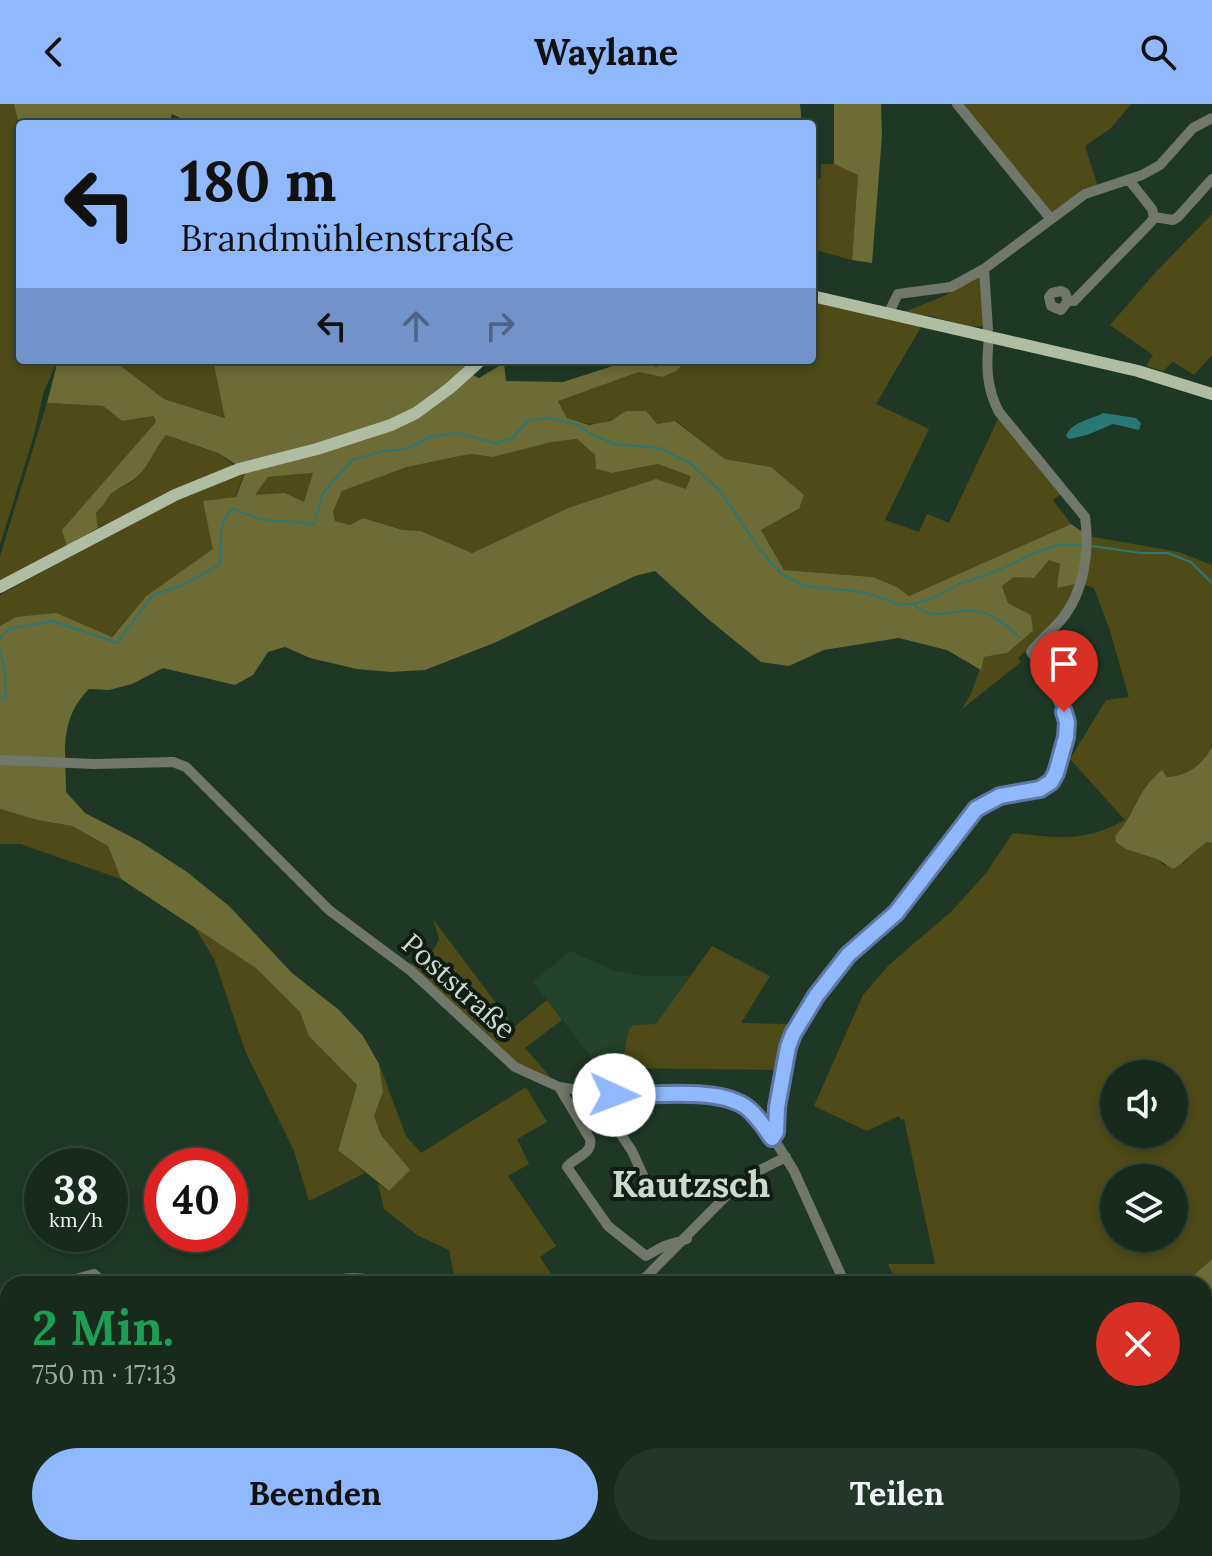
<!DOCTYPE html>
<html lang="de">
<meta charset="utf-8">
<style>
:root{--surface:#172a1c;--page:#243629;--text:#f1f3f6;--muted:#9ea7a3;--line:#36463b;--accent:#8fb8fd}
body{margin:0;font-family:Lora,serif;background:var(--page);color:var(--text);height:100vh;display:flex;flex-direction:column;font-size:30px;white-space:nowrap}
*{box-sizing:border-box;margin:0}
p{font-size:26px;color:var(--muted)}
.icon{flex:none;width:44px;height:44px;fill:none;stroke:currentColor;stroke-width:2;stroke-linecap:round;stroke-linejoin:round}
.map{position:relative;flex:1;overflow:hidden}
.side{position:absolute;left:0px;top:1172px;width:1212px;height:280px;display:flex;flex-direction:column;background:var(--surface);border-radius:24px 24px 0 0;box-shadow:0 4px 12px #0003,0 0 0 2px var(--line)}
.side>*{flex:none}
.hud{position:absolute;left:16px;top:16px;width:800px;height:244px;border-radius:8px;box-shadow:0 4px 12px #0003,0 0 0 2px var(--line);background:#8fb8fd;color:#111;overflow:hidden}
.controls{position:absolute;left:1100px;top:956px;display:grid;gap:16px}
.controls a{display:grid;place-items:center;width:88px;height:88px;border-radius:50%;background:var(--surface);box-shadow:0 4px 12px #0003,0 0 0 2px var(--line);font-size:40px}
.speed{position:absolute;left:24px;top:1044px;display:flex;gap:16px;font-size:40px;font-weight:700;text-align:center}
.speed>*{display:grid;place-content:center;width:104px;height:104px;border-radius:50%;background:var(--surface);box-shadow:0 4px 12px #0003,0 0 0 2px var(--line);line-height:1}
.speed small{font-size:20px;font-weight:400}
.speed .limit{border:12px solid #d22;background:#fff;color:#111}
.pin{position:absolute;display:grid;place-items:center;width:68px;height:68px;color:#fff;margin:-82px -34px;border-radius:50% 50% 50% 0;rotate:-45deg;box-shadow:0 0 8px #0007}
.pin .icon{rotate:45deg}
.me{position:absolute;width:88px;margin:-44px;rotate:92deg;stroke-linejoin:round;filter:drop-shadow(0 0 6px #0008)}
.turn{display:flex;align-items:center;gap:28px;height:168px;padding:0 32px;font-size:36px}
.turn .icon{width:104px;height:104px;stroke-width:2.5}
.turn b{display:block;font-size:56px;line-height:68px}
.lanes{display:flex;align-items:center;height:76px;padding:0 32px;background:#0003;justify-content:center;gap:40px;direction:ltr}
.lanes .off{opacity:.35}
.round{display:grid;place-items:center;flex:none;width:84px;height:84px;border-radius:42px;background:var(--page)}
.summary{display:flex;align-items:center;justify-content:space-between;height:136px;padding:0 32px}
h1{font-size:48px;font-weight:700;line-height:60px;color:#1e9e55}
.button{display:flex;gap:16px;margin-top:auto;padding:16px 32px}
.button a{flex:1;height:92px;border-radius:48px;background:var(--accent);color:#111;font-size:32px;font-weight:700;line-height:92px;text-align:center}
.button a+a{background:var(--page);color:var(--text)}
header{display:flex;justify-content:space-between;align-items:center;height:104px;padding:0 32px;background:var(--accent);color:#111;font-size:36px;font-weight:700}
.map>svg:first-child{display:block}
.built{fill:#24432c}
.green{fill:#4e4b18;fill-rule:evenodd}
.forest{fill:#6d6b36;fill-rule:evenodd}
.water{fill:#297776}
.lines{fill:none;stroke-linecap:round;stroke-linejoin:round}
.stream{stroke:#297776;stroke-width:2}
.minor{stroke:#71776b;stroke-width:10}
.major{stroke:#b0bda3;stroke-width:12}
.route-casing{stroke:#5d78a4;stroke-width:20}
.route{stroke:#8fb8fd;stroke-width:14}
.labels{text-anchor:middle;stroke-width:8;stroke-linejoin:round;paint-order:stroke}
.street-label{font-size:28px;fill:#cbdace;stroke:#111c14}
.district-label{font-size:36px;font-weight:bold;fill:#cbdace;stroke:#111c14}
</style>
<header><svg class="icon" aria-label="back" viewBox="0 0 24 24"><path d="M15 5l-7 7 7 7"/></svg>Waylane<svg class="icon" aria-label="search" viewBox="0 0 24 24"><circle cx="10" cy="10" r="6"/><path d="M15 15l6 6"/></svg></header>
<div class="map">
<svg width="1212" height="1452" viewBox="0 0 1212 1452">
<rect width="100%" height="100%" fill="#1f3825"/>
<path class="built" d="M571 847 614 867 642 872H690L656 920 633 921 629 925 621 964 611 970 601 966 533 877Z"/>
<path class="green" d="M0 0H14C27 56 20 116 16 172L20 180V256H58L44 287 34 331 0 441Z
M960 0H1131L1111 24 1085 42 1099 86 1050 114Z
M821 60H834L858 70 852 156 812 145 813 77 821 74Z
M1212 110V251L1194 271 1173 258 1163 267 1146 262 1153 251 1110 221 1156 168Z
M979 172 986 222 970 223 931 212 902 209 944 192Z
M812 197 921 223 876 300 929 325 885 416 919 428 927 410 949 419 999 313 1063 389 1053 396 1071 420 909 492 897 483 873 473 784 466 761 426 799 406 771 363 725 355 676 317 657 320 626 307C603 322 593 323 567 314L558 296 639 268 662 273 677 267 685 256H812Z
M69 256H213L226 314 164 295 117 259Z
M47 299 103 302 122 317 154 312 157 318 67 442 0 479V452Z
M166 331 218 349 236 363 168 389 98 424 96 409C104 402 105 395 111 390 116 384 127 382 133 377 146 367 155 345 166 331Z
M577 335 595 351 596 365 612 369 658 360 692 371 686 385 568 404 472 449 421 427 403 426 363 414 350 421 335 417 333 408 342 387 407 363 470 350 493 353 552 338Z
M246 366 214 445 146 492 111 533 97 528 17 513 0 522V491L160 404Z
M314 369 304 398 254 392 268 373Z
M1088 432 1179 448 1212 461V643C1202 661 1188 672 1167 673L1161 667C1134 689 1136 708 1115 732L1116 738 1157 755 1164 761 1184 759 1197 744 1209 738 1212 739V1155L1184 1180H897L888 1160H935L904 1015 901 1016 899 1012 867 1027 814 1002 863 891 889 861 953 806 986 769 1013 729C1057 734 1084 739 1125 716L1070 655 1106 596 1129 593 1109 524 1094 484 1080 479 1054 521 1018 554 1021 558 962 605 971 590 984 553 1007 549 1033 527 1030 511 1008 499 1002 482 1013 473 1049 456 1060 460ZM1114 970H1174V1030H1114ZM1114 1074H1174V1134H1114Z
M0 705 37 716 72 722 108 742 121 775 20 740H0Z
M433 815 514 923 547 896 562 916 525 944 559 983 515 963 389 851 412 860 434 845 439 835Z
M194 822 256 863 300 908 310 932 357 981 338 1045 365 1069 309 1097 294 1047 246 949 214 855Z
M712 842 770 872 741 919 793 920 779 966 621 964 629 925 633 921 656 920Z
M379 960 406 1032 421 1049 526 983 547 1018 517 1035 529 1060 508 1072 556 1142 540 1153 558 1180H487L481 1175 473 1180H461L453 1167 449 1146 417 1131 384 1105 378 1080 389 1087 409 1066 381 1031 374 1012 383 988Z
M1023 1444H1151L1155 1452H1025Z"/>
<path class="forest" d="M14 0H800L802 20H193L172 10 169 20H20V27Z
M834 0H881L882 32 872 159 852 156 858 71 834 60Z
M58 256 117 259 164 295 225 314 213 256H479L467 268 479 274 504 259 506 277 563 278 631 256H651L655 263 685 256 677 267 662 273 639 268 558 297 567 314 589 321 610 317 626 307H646L657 320 675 317 725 355 771 363 804 391 799 405 761 426 784 466 873 473 897 483 909 492 1071 420 1088 432 1080 479 1057 484 1060 460 1049 456 1034 474 1014 473 1002 482 1008 499 1031 511 1033 527 1007 549 984 553 981 566 947 546 899 534 824 546 789 562 761 558 708 515 655 467 635 472 494 539 425 566 391 568 357 565 310 554 285 543 268 548 253 571 235 581 163 564 132 580 109 586 89 585C58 616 66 649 66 688L85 709 141 738 187 768 229 802 292 869 339 906 363 932 379 960 383 988 374 1012 381 1031 410 1066 389 1087 338 1046 357 981 309 932 300 908 256 864 121 775 108 742 72 722 37 716 0 705V522L16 513 56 509 112 533 146 492 213 445 203 397 236 393 246 367 218 349 166 331C156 343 150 359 140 370 132 379 121 382 112 389 107 393 104 402 96 409L98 424 67 442 62 426 156 318 154 312 122 317 103 302 47 299ZM577 335 595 351 596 365 612 369 658 360 691 372 686 385 656 375 568 404 472 449 421 427 403 426 363 414 350 421 335 417 333 408 342 387 407 363 470 350 493 353 552 338ZM313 369 304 398 285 389 255 391 268 373Z
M1212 643V739L1208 738C1194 745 1187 758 1173 765L1157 755 1126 745 1116 738 1115 732C1137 708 1134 689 1162 666L1167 673C1188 672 1202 661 1212 643Z
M1212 1155V1270L1210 1286 1204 1289V1180H1184Z"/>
<path class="water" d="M1103 309 1136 314 1141 319 1139 326 1113 320 1087 331 1069 335 1066 332C1071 318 1090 316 1103 309Z"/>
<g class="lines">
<path class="stream" d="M1092 442 1141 449H1168L1191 458 1212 479
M913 500C935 520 949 505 975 507 992 509 1007 522 1019 533
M0 535 9 525 53 517 117 539 153 491 183 481 220 460C222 439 216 418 234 404 265 423 283 413 314 421L323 389 352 356 384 347 407 345 432 332 458 329 496 339 513 334 527 317 550 314 578 321 591 330 614 340 659 344 690 359 721 388 760 446 782 470 805 482 862 488 900 500H913L936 493 958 480 990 470 1037 448 1057 441H1082
M0 546 5 567 6 593 0 595
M1204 1202 1212 1195
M1156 1444 1157 1452"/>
<path class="minor" d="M957 0 1050 114
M1154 113 1173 116 1178 113 1212 75
M984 165 988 225
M1068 197 1065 189 1061 187 1052 189 1049 193 1051 202 1061 206 1068 197H1074L1151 118 1154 113 1152 105 1129 76
M888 210 898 190 951 183 984 165 1085 90 1142 71 1160 61 1193 24 1212 14
M0 656 94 660 173 658 186 663 329 806 411 867 515 963 559 983 614 991H704L734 997 750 1006 779 1043 794 1067 845 1180
M559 983 590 1035C593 1051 575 1052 567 1063L608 1122 646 1152 664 1142 687 1135
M593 989 632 1047 646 1078
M772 1034 776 1028 783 966 793 930 816 892 842 858 896 809 976 705 1000 692 1040 685 1051 678 1056 669 1066 633 1067 618 1046 568 1031 548C1039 536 1052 527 1061 516 1084 489 1090 447 1085 413L999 308C986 284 986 260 989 233
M57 1180 94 1170 105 1180
M323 1180C343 1172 364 1172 384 1180
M639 1180 735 1083 760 1066 786 1053
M0 1252 7 1201
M0 1447 8 1434
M764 1452 767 1444"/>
<path class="major" d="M812 192 1138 267 1212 290
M0 483 175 391 239 365 317 345 391 321 416 309 450 284 481 256"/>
</g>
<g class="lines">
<g class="route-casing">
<path id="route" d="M614 991C649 992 713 983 743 1001 755 1008 764 1023 772 1034L776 1028 777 1003 788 943 793 930 816 892 848 851 896 809 976 705 1000 692 1040 685 1051 678 1056 669 1066 633 1067 618 1064 608"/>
</g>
<use href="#route" class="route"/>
</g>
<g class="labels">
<g class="street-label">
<text transform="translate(459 882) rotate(42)" y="10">Poststraße</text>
</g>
<g class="district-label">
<text x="691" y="1093">Kautzsch</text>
</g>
</g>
</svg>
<div class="controls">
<a><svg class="icon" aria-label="sound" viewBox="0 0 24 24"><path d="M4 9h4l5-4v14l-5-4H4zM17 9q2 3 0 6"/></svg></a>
<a><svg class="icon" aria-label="layers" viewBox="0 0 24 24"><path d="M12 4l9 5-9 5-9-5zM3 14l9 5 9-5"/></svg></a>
</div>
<div class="speed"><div>38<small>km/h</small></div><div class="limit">40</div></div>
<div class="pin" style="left:1064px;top:608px;background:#d93025"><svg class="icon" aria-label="arrive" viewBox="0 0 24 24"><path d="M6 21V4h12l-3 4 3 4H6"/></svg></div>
<svg class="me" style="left:614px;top:991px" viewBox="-20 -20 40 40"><circle r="19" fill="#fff"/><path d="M0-13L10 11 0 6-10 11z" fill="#8fb8fd"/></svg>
<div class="hud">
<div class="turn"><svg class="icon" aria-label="left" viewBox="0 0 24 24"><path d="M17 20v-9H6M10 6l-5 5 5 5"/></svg><div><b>180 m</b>Brandmühlenstraße</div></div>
<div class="lanes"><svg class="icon" aria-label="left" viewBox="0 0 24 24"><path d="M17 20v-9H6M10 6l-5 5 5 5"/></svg><svg class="icon off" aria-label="ahead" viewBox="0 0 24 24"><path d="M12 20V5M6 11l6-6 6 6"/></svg><svg class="icon off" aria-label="right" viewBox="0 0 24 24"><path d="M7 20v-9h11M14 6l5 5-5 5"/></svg></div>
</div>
<section class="side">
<div class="summary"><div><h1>2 Min.</h1><p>750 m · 17:13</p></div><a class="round" style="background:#d93025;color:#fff"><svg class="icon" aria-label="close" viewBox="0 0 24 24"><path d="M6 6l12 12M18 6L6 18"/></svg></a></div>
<div class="button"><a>Beenden</a><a>Teilen</a></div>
</section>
</div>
